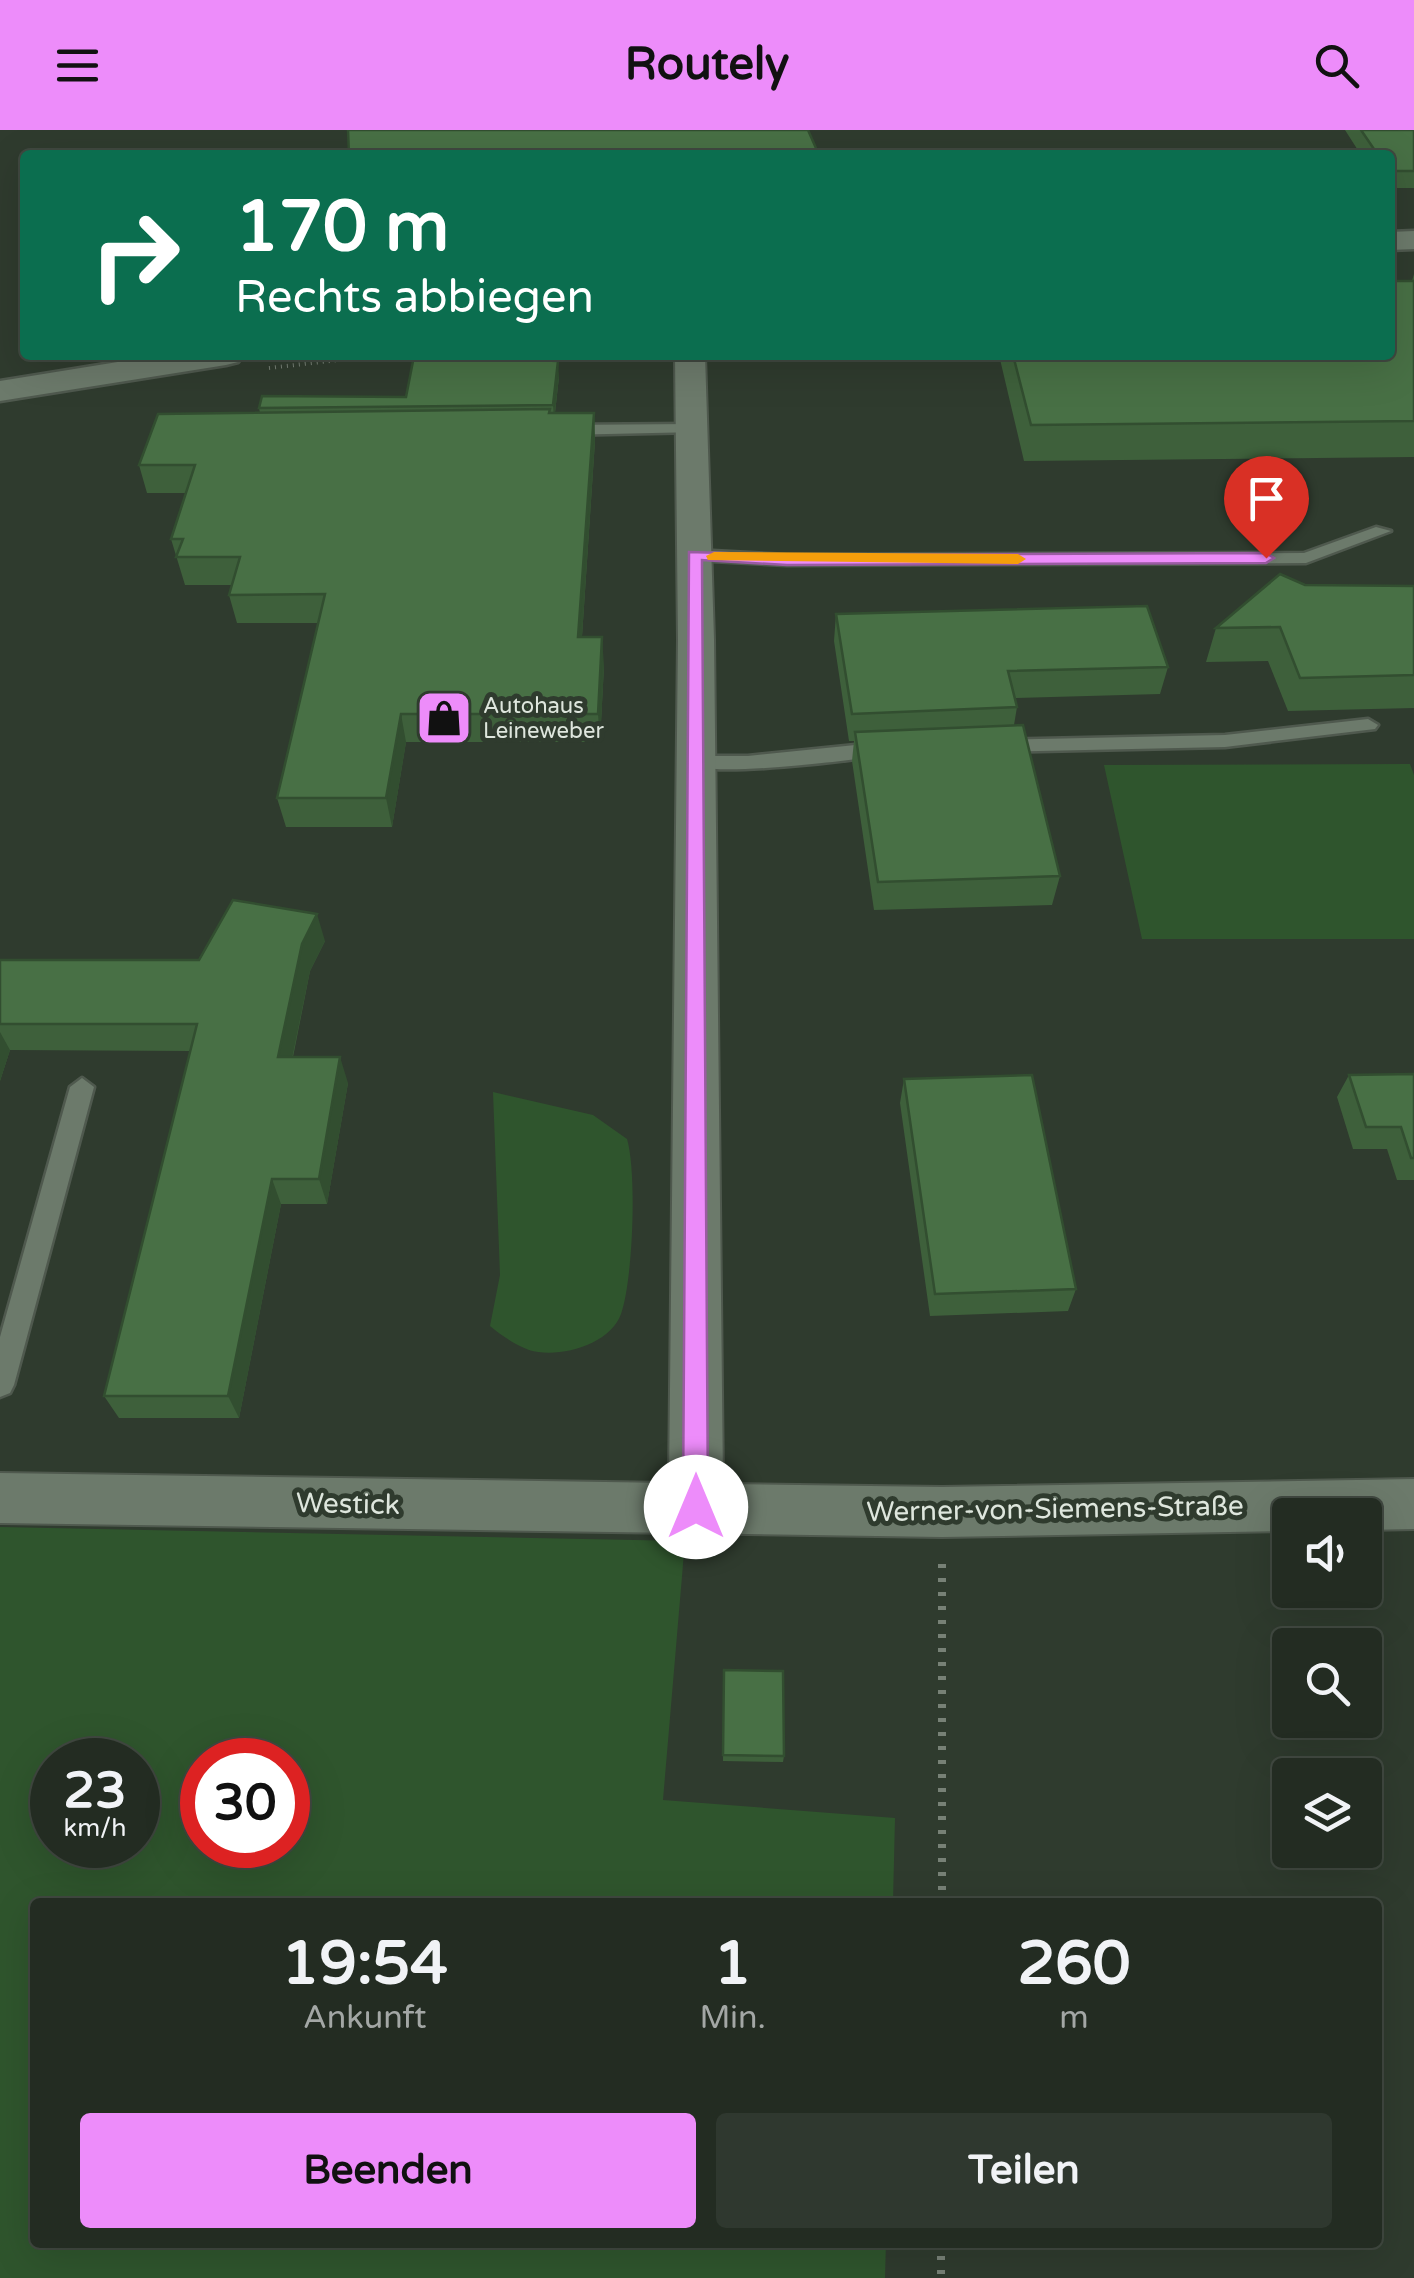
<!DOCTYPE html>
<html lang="de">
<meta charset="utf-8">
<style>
:root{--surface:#232c22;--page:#2f382f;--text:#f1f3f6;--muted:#a3a7a5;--line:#404840;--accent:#ed8cfa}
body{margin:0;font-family:"Varela Round",sans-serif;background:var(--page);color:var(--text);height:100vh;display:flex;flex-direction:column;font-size:38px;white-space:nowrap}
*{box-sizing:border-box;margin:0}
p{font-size:32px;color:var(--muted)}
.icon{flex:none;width:55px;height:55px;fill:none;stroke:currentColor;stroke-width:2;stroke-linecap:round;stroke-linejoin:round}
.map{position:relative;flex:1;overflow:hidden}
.side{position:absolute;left:30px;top:1768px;width:1352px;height:350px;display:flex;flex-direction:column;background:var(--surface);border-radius:10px;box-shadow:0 10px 40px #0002,0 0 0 2px var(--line)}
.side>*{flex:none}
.banner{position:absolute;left:20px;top:20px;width:1375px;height:210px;border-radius:10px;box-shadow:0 10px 40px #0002,0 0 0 2px var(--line);background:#0b6e4f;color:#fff;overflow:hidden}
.buttons{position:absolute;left:1272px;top:1368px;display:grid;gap:20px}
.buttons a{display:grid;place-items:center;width:110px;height:110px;border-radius:10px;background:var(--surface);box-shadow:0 10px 40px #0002,0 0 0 2px var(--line);font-size:50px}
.speed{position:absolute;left:30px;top:1608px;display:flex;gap:20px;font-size:50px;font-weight:700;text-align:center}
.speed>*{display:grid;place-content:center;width:130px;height:130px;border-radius:50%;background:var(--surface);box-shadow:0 10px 40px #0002,0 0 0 2px var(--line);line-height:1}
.speed small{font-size:25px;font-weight:400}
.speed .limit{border:15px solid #d22;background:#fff;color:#111}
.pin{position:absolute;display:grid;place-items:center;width:85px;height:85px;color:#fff;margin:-102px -42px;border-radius:50% 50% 50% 0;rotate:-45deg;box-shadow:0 0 10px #0007}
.pin .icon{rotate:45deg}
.me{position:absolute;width:110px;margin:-55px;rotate:0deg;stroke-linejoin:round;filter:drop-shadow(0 0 8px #0008)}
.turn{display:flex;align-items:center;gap:35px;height:210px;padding:0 50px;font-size:45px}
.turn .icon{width:130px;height:130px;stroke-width:2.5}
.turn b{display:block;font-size:70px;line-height:85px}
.eta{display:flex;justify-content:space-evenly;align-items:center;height:170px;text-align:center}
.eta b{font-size:60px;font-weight:700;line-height:70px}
.cta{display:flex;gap:20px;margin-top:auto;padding:20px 50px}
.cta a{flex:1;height:115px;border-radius:10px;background:var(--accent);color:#111;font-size:40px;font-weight:700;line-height:115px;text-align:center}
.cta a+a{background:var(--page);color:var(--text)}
header{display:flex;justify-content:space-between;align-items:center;height:130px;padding:0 50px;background:var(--accent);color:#111;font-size:45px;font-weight:700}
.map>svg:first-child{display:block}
.green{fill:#2f552d;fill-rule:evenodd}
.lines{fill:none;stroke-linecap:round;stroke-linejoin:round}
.lane-casing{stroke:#4f594e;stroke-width:5}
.street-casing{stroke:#4f594e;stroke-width:4}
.secondary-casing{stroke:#4f594e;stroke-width:5}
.path-far1{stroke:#778176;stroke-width:4;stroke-dasharray:1 5;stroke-linecap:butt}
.path{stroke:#778176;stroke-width:8;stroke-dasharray:4 10;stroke-linecap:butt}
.lane{fill:#6c7a6b;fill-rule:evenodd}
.street{fill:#6c7a6b;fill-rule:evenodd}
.secondary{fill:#6c7a6b;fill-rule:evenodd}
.wall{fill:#3e603b}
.shaded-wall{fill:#324e30}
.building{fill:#487045;stroke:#324e30;stroke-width:2.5}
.route{fill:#ed8cfa;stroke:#9a5ba2;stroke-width:2.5}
.slow{fill:#f59e0b}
.labels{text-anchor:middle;stroke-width:10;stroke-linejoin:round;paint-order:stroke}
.far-poi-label{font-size:22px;fill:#dee6dd;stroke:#2f3b2e;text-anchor:start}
.street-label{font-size:28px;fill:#dee6dd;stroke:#2f3b2e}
</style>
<header><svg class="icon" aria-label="menu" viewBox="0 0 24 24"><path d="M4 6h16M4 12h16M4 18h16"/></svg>Routely<svg class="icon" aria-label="search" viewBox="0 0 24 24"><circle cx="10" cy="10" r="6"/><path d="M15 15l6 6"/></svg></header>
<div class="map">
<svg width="1414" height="2148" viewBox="0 0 1414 2148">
<rect width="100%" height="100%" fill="#2f3b2e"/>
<path class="green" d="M1410 634 1414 645V809H1142L1104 635Z
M493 962 593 985 627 1009C637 1042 633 1150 621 1184 610 1215 558 1229 529 1220 515 1215 501 1205 490 1196L500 1145Z
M0 1397 685 1411 663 1670 895 1688 893 1772H35V2112H886L885 2148H0ZM52 1630H138V1715H52ZM202 1630H288V1715H202Z"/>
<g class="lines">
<g class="lane-casing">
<path id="lane" d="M692 294 700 299 698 302 562 305 554 300 562 295Z
M1376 397 1391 401 1306 433 787 435 694 430 685 425 694 420 787 425 1304 423Z
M1368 589 1378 595 1375 599 1225 617 995 622 985 616 995 610 1225 605Z
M885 612 892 613V623C863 630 702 649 686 633L696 626H748Z
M82 948 94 957 14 1255 10 1263 0 1267V1207L70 957Z"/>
</g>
<g class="street-casing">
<path id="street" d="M675 225H705L714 509 723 1354 942 1357 1414 1349V1399L1365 1400V1385H1290V1401L942 1407 0 1393V1343L669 1353 678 509Z"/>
</g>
<g class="secondary-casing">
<path id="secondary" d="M1414 101V119L1390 120V102Z
M161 225H243L238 232 226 235 0 271V251Z"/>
</g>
<path class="path-far1" d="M269 238 382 225"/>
<path class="path" d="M942 1434V1772
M941 2112V2148"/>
<use href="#lane" class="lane"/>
<use href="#street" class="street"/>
<use href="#secondary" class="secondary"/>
</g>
<path class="wall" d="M1345 0H1414V58H1390V25H1361Z
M1414 144V327L1024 331 999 225H1390Z
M559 247 555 283H594L595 311 582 507 604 536 600 612H406L392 697H286L277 668 318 493H237L229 465 232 455H185L171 409 186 363H147L139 335 260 283 259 278 406 267Z
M1305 455 1414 456V578L1288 581 1268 531 1206 532 1216 498Z
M836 484 1168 537 1160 564 1015 568 1017 577 1014 595 1060 746 1052 775 874 780 852 631 854 611H849L834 511Z
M325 811 310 841 293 927 348 953 327 1074H281L239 1288H119L104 1266 191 921 10 920 0 951V830H199Z
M1414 944V1050H1397L1387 1019H1353L1337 967 1349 945Z
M904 949 1076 1159 1068 1181 930 1186 900 973Z
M724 1540 784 1626 783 1632 723 1631Z"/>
<path class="shaded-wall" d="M558 231 559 247 554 291 553 275Z
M594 283 595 311 580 536 578 507Z
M602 507 604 536 600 612 598 584Z
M401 584 406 612 392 697 386 668Z
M317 784 325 811 310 841 287 953 278 927 302 814Z
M0 902 10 920 0 951Z
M340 927 348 953 327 1074 319 1049Z
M272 1049 281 1074 239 1288 228 1266Z"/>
<path class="building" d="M348 0H808L819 25H349Z
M1361 0H1414V41H1390V25H1378Z
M1390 151H1414V291L1031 295 1013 225H1390Z
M414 226 558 231 553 275 259 278 262 266 406 267Z
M550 279 549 283H594L578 507H602L598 584H401L386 668H277L325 464 229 465 240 427H176L183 409H171L195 335H139L158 284Z
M1280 444 1305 455 1414 456V545L1300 548 1280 497 1216 498Z
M1147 476 1168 537 1008 541 1017 577 852 584 836 484Z
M1023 595 1060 746 878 752 855 602Z
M233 770 317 784 302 814 278 927H340L319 1049H272L228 1266H104L197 894H0V830H199Z
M1414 944V1028H1411L1401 997H1366L1349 945Z
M1032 945 1076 1159 935 1164 904 949Z
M724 1540 783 1541 784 1626 723 1625Z"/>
<path class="route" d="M689 422 787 425 1266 423 1274 428 1266 433 787 435 702 430 708 1377 705 1385 696 1389 686 1385 683 1377Z"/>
<path class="slow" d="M714 422 1018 424 1026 429 1018 434 708 430 706 426Z"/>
<defs>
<g id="shop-square" transform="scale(2.875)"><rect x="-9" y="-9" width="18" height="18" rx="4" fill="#ed8cfa" stroke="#2f3b2e"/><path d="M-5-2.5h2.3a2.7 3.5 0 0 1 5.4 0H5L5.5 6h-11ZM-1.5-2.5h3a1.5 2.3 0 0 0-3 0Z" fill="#111"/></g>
</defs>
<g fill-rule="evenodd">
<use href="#shop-square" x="444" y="588"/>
</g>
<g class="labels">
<g class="far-poi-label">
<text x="483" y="583">Autohaus<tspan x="483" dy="25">Leineweber</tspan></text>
</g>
<g class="street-label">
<text transform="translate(348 1373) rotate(1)" y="10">Westick</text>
<text transform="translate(1055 1378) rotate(-1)" y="10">Werner-von-Siemens-Straße</text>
</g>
</g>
</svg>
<div class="buttons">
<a><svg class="icon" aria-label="sound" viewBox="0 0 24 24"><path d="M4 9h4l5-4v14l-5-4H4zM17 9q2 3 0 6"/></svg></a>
<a><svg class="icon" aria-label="search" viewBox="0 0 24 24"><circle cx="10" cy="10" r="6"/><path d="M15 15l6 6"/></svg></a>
<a><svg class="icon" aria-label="layers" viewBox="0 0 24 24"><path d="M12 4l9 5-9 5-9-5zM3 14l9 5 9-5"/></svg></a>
</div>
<div class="speed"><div>23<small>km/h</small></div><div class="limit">30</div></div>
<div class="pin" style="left:1266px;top:428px;background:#d93025"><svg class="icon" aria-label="arrive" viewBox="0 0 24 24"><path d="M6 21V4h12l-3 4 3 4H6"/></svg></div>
<svg class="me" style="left:696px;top:1377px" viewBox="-20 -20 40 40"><circle r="19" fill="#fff"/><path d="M0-13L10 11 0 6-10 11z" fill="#ed8cfa"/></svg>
<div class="banner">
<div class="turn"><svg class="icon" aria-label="right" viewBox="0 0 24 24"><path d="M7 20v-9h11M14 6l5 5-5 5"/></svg><div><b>170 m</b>Rechts abbiegen</div></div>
</div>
<section class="side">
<div class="eta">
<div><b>19:54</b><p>Ankunft</p></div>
<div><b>1</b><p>Min.</p></div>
<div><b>260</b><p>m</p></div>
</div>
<div class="cta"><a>Beenden</a><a>Teilen</a></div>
</section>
</div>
